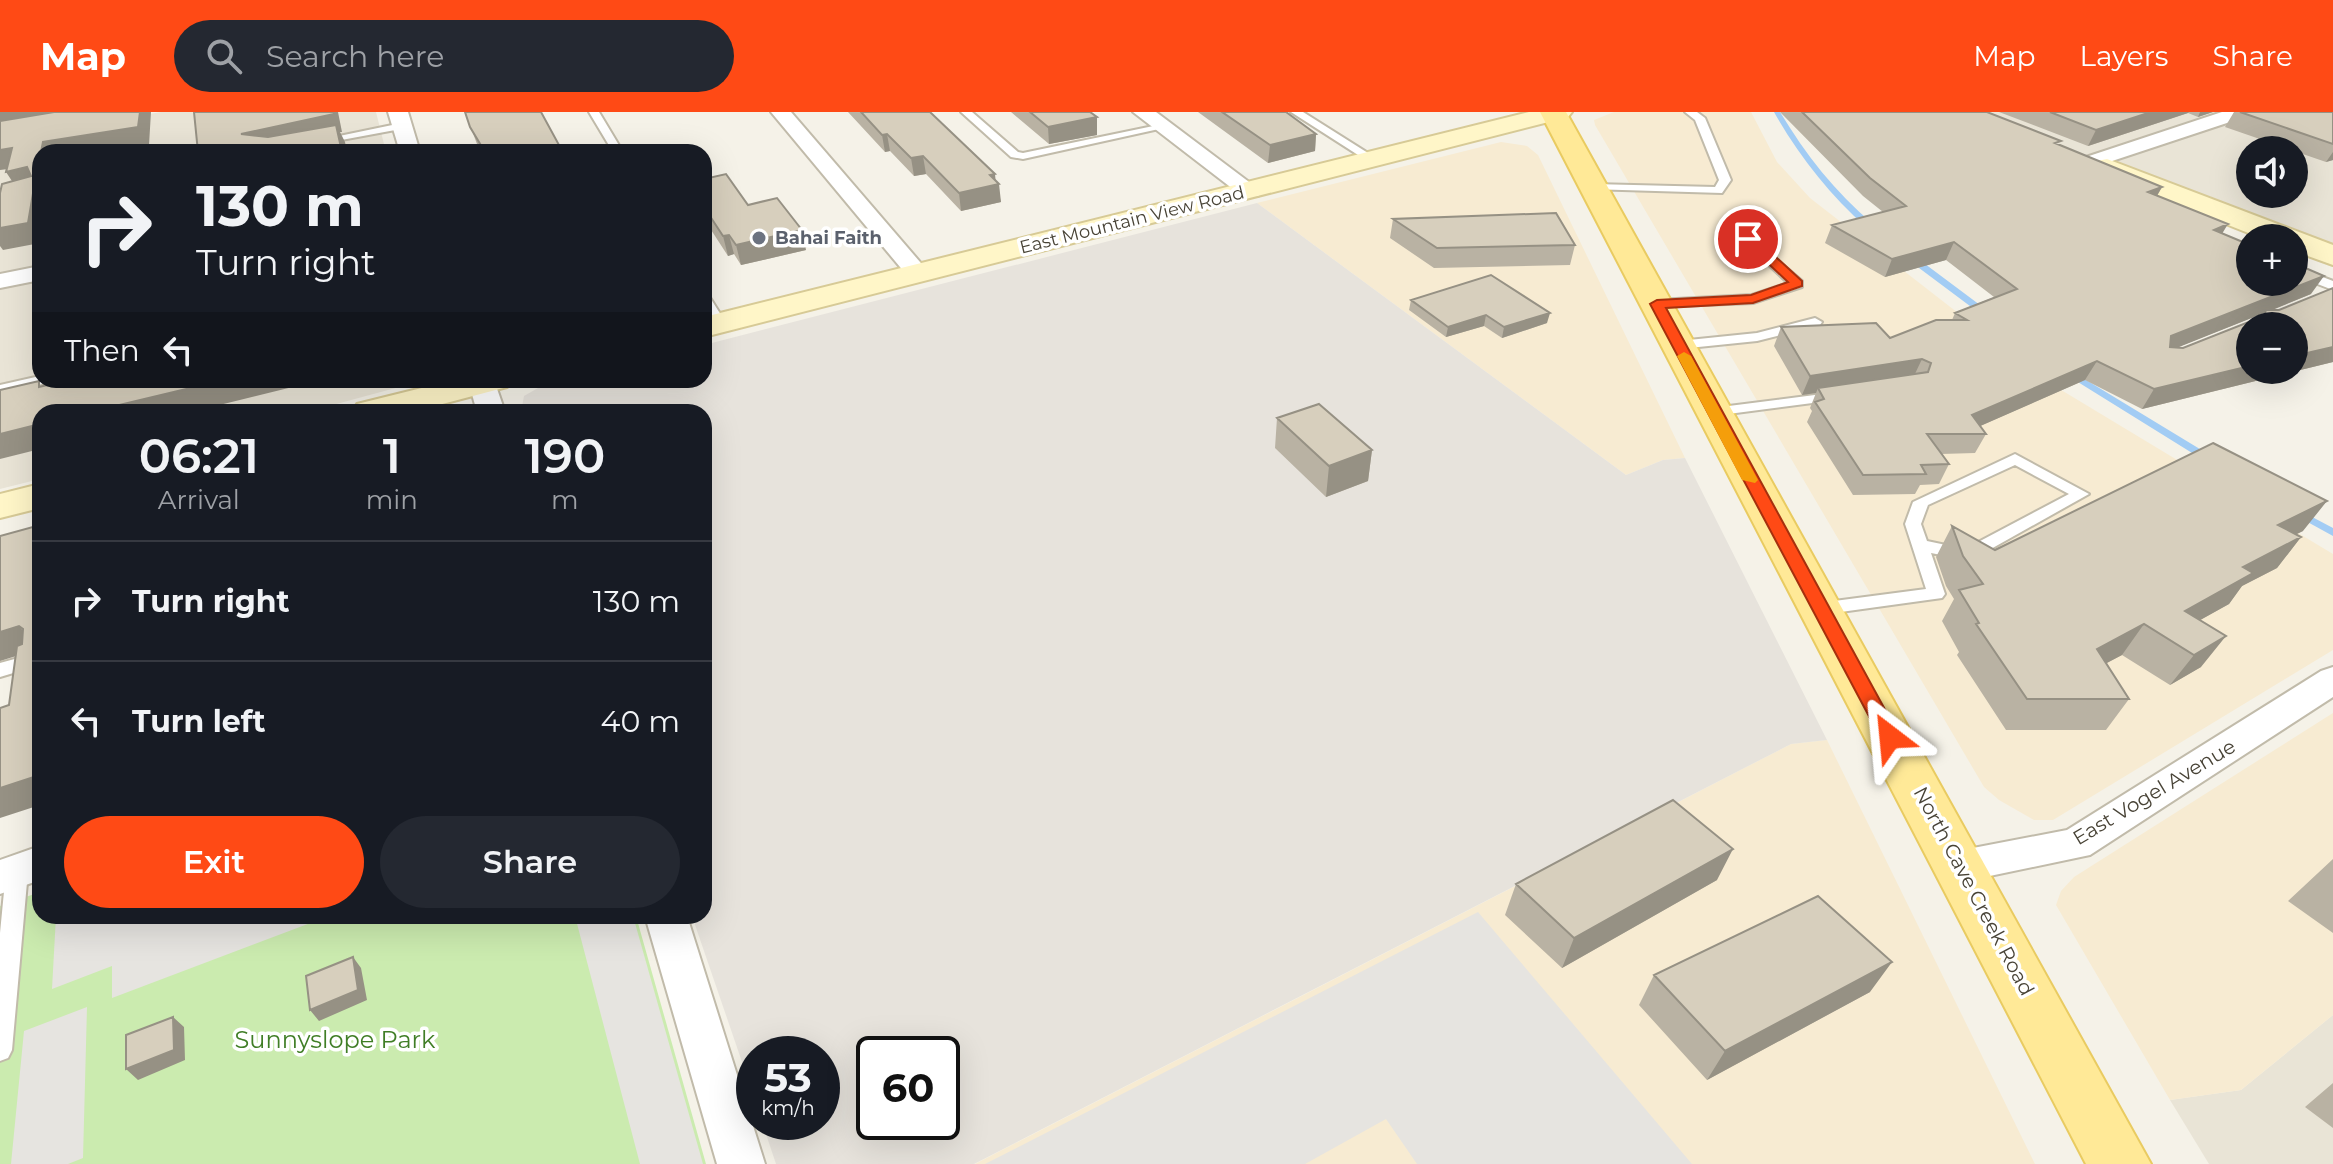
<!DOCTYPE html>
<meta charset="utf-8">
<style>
:root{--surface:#171b24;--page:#242831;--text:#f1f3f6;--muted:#9ea1a6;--line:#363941;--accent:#ff4a15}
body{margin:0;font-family:Montserrat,sans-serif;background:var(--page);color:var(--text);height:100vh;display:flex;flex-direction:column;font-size:30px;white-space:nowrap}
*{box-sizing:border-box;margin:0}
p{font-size:26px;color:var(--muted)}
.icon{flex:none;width:44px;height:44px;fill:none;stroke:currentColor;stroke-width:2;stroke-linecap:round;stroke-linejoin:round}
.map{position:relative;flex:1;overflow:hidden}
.panel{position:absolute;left:32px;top:292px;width:680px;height:520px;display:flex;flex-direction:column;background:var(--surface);border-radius:24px;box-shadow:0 8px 32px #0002}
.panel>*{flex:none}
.banner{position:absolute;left:32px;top:32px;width:680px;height:244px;border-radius:24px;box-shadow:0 8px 32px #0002;background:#171b24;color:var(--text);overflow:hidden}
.controls{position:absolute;left:2236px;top:24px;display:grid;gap:16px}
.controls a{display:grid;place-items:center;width:72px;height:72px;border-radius:50%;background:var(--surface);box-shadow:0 8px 32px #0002;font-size:40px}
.speed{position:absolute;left:736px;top:924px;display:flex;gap:16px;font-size:40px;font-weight:700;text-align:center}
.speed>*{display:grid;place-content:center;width:104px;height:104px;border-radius:50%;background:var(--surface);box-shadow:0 8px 32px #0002;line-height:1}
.speed small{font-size:20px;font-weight:400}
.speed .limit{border:4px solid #111;border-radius:12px;background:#fff;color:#111}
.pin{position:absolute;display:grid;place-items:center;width:68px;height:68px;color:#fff;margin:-34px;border:4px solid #fff;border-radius:50%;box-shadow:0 2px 8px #0007}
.me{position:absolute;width:88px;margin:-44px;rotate:331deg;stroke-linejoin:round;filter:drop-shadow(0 0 6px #0008)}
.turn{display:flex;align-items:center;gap:28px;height:168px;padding:0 32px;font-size:36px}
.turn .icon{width:104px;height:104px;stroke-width:2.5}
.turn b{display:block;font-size:56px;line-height:68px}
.then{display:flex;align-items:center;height:76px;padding:0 32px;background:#0003;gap:16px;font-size:30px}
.eta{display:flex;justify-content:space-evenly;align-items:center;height:136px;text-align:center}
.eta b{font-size:48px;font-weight:600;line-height:56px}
.primary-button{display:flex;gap:16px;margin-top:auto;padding:16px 32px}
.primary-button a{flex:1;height:92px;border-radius:48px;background:var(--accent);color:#fff;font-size:32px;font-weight:600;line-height:92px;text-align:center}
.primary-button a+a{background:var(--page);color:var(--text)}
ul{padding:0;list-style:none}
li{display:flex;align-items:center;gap:24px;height:120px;padding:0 32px;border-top:2px solid var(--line)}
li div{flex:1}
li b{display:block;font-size:30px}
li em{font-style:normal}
header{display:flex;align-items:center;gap:48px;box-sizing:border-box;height:112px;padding:0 40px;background:var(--accent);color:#fff}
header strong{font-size:38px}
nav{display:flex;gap:44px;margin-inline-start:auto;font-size:28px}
.search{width:560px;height:72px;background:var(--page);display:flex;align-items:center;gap:20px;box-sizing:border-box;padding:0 28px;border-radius:44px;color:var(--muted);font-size:30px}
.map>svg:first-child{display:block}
.residential{fill:#e9e4d6;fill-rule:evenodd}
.commercial{fill:#f7ebd2}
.industrial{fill:#e7e3dc;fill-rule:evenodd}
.green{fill:#cbebaf}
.parking{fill:#e6e4e0}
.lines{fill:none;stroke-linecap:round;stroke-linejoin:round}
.stream{fill:#a2ccf4;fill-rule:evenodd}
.lane-casing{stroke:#c1bbaa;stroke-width:4}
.street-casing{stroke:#c1bbaa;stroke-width:4}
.secondary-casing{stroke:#d7ca96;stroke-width:4}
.primary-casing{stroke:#e9cb61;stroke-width:4}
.lane{fill:#fff;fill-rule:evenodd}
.street{fill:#fff;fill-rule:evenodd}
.secondary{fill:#fff6c8;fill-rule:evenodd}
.primary{fill:#ffe997;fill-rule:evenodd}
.wall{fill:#b9b2a3;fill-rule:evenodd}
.shaded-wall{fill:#969184}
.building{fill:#d7cfbd;stroke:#969184;stroke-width:2}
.route{fill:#ff4a15;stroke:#a6300e;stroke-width:2}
.slow{fill:#f59e0b}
.worship-dot{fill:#6b7280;stroke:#fff;stroke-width:3}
.labels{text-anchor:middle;stroke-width:7;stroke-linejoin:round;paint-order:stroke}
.far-street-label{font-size:18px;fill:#484336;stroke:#fff}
.far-worship-label{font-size:18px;font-weight:bold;fill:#5b616d;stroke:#fff;text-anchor:start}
.street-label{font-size:20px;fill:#484336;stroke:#fff}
.near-park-label{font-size:24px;fill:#407e26;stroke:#fff}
</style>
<header>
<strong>Map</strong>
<div class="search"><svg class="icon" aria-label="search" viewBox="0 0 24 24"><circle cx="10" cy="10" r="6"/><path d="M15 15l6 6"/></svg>Search here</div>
<nav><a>Map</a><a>Layers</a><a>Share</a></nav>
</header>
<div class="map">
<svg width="2333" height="1052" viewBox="0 0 2333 1052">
<rect width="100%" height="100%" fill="#f5f2e8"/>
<path class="residential" d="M161 0H376L386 40H40V268H425L307 300H40V367L0 377V28Z
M1968 0H2333V144L2294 126ZM2250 38H2294V82H2250Z
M2333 903V1052H2209L2170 988 2241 978Z"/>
<path class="commercial" d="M1614 0H1751L1777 50 1810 86 2043 267 2333 442V538L2053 708H2034L1999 688 1984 675 1595 13 1594 8Z
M1501 30 1527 34 1538 43 1685 346 1663 348 1626 363 1257 91Z
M2333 601V903L2241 978 2170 988 2056 793 2061 779 2074 765Z
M1827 628 2035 1052H975L1791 632Z"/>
<path class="industrial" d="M1257 91 1626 363 1663 348 1685 346 1827 628 1791 632 974 1052H776L762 1010H822V942H754V985L692 804H704V300H521L524 284 538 276 569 268H704V233ZM874 942H942V1010H874Z"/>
<path class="green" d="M40 780V804H636L706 1052H0V794Z"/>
<path class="parking" d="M1478 800 1692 1052H1417L1386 1007 1305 1052H985Z
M56 804H329L112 886V854L52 877Z
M575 804H633L703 1052H640Z
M87 895 83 1046 68 1052H11L24 919Z"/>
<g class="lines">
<path class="stream" d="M1774 0H1780C1806 43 1835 80 1873 112V116H1867C1829 82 1799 44 1774 0Z
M1907 143H1913L1988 199V203H1982L1907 147Z
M2068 257 2213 345 2214 347 2213 349H2205L2065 262 2063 260Z
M2297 397 2333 416V424L2293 402 2292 400Z"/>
<g class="lane-casing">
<path id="lane" d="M589 0H599L623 40H613Z
M961 0H972L1018 40 1023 41 1163 12 1168 15 1023 47 1011 45Z
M1291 0H1303L1379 48 1369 50Z
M1685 0H1697L1705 6 1731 68 1722 81 1589 77 1587 75 1593 72 1715 75 1719 68 1695 8Z
M402 11 407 14 406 16 320 32 315 29Z
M1748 123 1802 169V175L1753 191 1652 195V189L1657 188 1752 183 1788 171 1744 130 1742 127Z
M2294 154 2333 169V178L2294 163Z
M704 183 709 184 726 211 724 214 719 215C706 211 704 195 704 183Z
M1815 206 1822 210 1820 213 1757 229 1679 237 1672 233 1679 229 1757 221Z
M40 264V268H49L47 271 0 281V273Z
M1838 280 1845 284 1843 287 1713 304 1706 300 1713 296Z
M2015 342 2089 382 1973 447 1967 448 1931 441 1945 482 1942 486 1819 503 1813 501 1810 497 1819 491 1926 477 1905 412 1913 390ZM2015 353 2069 382 1965 437 1927 429 1921 412 1928 393Z
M40 540V553L0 565V551Z
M17 750 25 753 28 759 12 938 8 946 0 949V821L6 759 9 753Z"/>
</g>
<g class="street-casing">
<path id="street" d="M388 0H408L420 40H400Z
M771 0H791L926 157 930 162 926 167H910Z
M1133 0H1156L1261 79 1258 84H1242Z
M2222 0H2251L2248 4 2100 53H2086L2083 49 2086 45Z
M40 154V168L0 176V162Z
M468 268H494L505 300H477Z
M2333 555V585L2090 743 1961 770 1947 765 1941 753 1947 741 2067 718 2321 559Z
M40 734V768L0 782V748Z
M645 804H687L765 1052H717Z"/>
</g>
<g class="secondary-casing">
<path id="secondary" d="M1529 0H1572L1568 5 704 225V205Z
M2107 47 2333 133V153L2294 139V126H2261L2097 61 2093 55 2097 49Z
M454 268H512L507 275 412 300H352L357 292Z
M40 372V396L0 406V382Z"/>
</g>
<g class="primary-casing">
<path id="primary" d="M1540 0H1566L2151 1052H2086Z"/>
</g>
<use href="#lane" class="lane"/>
<use href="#street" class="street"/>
<use href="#secondary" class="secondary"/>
<use href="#primary" class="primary"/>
</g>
<path class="wall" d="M465 0 561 40H482L477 32Z
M848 0H930L995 68 1001 90 961 99 926 62 914 64 890 39 885 40Z
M1011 0H1092V2L1097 5V23L1049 32Z
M1198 0H1286L1316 22 1315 39 1268 51Z
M1780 0H1987L2059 33 2162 75 2157 84 2223 121 2311 182 2271 198H2279L2333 176V250L2142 297 2085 268 1980 314 1986 322 1975 341 1941 342 1949 352 1939 372 1920 373 1915 382 1853 383 1807 310 1812 299 1810 296 1816 281 1802 283 1774 234 1781 215 1890 226 1952 208 1955 201 1994 185 1946 148 1885 165 1825 131 1832 113 1883 100 1863 84ZM2264 201 2261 205 2183 236 2178 235Z
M1999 0H2213L2198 5 2188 1 2088 34Z
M2234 0H2333V48L2326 50 2225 15Z
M704 67 748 93 806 138 741 153 734 142 728 144 704 107Z
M1393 107 1575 133 1570 153 1434 156 1390 126Z
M1411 188 1547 211 1502 226 1484 214 1446 225 1409 198Z
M1277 306 1372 338 1368 369 1326 385 1275 336Z
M1952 414 1995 438 2303 419 2296 422 2301 425 2277 456 2242 474 2229 492 2200 508 2201 555 2170 573 2122 543 2106 551 2129 587 2106 618H2006L1957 543 1959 540 1942 509 1954 487 1946 474 1936 445Z
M2333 747V821L2288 789Z
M1717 768 1562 856 1505 803 1516 772Z
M1654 863 1870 880 1707 968 1639 893Z
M2333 971V1016L2305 995Z"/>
<path class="shaded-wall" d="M0 0H65L0 11Z
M140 0H151L149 33 107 40H41L43 30Z
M334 0H338L342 20H340L345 30 347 40 241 22Z
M1084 0H1092L1093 6 1097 5V23L1049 32 1048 15Z
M2151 0H2189L2188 1 2088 34 2096 18Z
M2200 0H2213L2198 5Z
M887 22 890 39 885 40 882 23Z
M1316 22 1315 39 1268 51 1270 33Z
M559 33 561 40H538L537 38Z
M12 36 24 55 0 58V38Z
M2333 40V48L2326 50Z
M923 44 926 62 914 64 911 46Z
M40 46V131L3 138 0 134V116L18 78 6 60 27 55Z
M995 62 996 73 999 72 1001 90 961 99 959 81 990 63Z
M2162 75 2152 92 2148 80Z
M2228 112 2217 130 2214 118Z
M802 118 806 138 741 153 736 133Z
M729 123 734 142 728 144 723 124Z
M1954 130 1946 148 1885 165 1892 147Z
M2324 164 2311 182 2265 201 2266 198 2264 201 2159 243 2171 224Z
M1550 201 1547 211 1502 226 1504 215Z
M1486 203 1484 214 1446 225 1448 215Z
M2333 235V250L2142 297 2154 277 2250 254V258H2294V244Z
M1922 247 1913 266 1818 276 1816 281 1802 283 1810 264Z
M2097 249 2085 268 1962 322 1972 303Z
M224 268H321L191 300H90Z
M40 312V337L0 347V322Z
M1372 338 1368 369 1326 385 1329 354Z
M2327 389 2303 419 2255 443 2278 413Z
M2301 425 2277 456 2242 474 2229 492 2168 526 2185 499 2243 455Z
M2144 512 2122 543 2075 568 2097 537Z
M19 514 39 537 0 549V520Z
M2226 524 2201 555 2170 573 2194 543Z
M40 663V693L0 706V676Z
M1733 737 1717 768 1562 856 1574 826Z
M353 845 361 856 367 888 319 909 310 898Z
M1892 850 1870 880 1707 968 1725 939Z
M173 905 184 915 185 948 138 968 126 957Z"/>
<path class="building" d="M54 0H140L138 15 43 30 41 40H40L28 111 0 116V81L2 72 31 64 27 55 6 60 12 36 0 38V9Z
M194 0H334V2L241 22 268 25 336 13 342 40H198Z
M465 0H541L559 33 537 38 538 40H485L470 15Z
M861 0H930L995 62 990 63 999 72 959 81 923 44 911 46 887 22 882 23Z
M1030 0H1090L1097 5 1048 15Z
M1222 0H1286L1316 22 1270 33Z
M1802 0H1987L2061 29 2055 31 2162 75 2148 80 2228 112 2214 118 2250 133V170H2294V151L2324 164 2171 224 2170 235 2183 236 2264 204 2266 198H2279L2333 176V235L2294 244V214H2250V254L2154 277 2097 249 1972 303 1986 322H1927L1949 352 1921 353 1926 362 1863 363 1815 290 1824 287 1818 276 1928 260 1931 251 1922 247 1810 264 1781 215 1876 211 1890 226 1936 208H1967L1955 201 2017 177 1954 130 1892 147 1832 113 1906 94 1870 66Z
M2050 0H2151L2096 18Z
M2240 0H2333V32Z
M726 62 748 93 777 86 802 118 736 133 729 123 723 124 704 95V67Z
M1556 101 1575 133 1437 136 1393 107Z
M1491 163 1550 201 1504 215 1486 203 1448 215 1411 188Z
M69 268H224L90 300H40V312L0 322V278L39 269V275Z
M1319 292 1372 338 1329 354 1277 306Z
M2213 331 2327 389 2278 413 2301 425 2243 455 2253 461 2185 499 2226 524 2194 543 2144 512 2097 537 2129 587H2027L1976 512 1979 511 1959 478 1983 472 1963 444 1952 414 1995 438Z
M40 413V663L0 676V596L9 593 17 534 22 532 23 517 19 514 0 520V424Z
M1673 688 1733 737 1574 826 1516 772Z
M1818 784 1892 850 1725 939 1654 863Z
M353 845 358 878 310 898 306 864Z
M173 905 174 938 126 957V923Z"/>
<path class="route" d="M1744 124H1753L1802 169V174L1753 191 1666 196 1900 625 1890 633 1880 625 1650 192 1657 188 1751 183 1788 170 1744 129Z"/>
<path class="slow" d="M1684 240 1691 244 1758 368 1755 371 1742 368 1677 244Z"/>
<circle class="worship-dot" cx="759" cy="126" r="8"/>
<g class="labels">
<g class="far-street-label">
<text transform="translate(1132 108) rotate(-14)" y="6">East Mountain View Road</text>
</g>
<g class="far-worship-label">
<text x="775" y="132">Bahai Faith</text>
</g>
<g class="street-label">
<text transform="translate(2154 680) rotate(-31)" y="7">East Vogel Avenue</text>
<text transform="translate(1974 779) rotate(62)" y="7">North Cave Creek Road</text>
</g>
<g class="near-park-label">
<text x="335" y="936">Sunnyslope Park</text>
</g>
</g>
</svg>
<div class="controls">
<a><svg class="icon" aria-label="sound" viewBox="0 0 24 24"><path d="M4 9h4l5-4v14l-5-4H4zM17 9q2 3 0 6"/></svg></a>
<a>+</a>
<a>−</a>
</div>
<div class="speed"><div>53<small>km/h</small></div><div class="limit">60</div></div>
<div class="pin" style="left:1748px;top:127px;background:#d93025"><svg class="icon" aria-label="arrive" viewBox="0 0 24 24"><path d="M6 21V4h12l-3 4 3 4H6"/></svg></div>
<svg class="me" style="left:1890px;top:625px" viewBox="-20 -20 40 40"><path d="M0-17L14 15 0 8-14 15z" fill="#ff4a15" stroke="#fff" stroke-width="4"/></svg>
<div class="banner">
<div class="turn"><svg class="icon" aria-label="right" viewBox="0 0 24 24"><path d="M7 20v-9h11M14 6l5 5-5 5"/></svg><div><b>130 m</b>Turn right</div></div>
<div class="then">Then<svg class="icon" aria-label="left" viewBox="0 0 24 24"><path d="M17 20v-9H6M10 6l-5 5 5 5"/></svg></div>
</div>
<section class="panel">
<div class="eta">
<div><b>06:21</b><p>Arrival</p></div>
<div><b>1</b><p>min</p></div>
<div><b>190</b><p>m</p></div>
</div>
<ul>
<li><svg class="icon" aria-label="right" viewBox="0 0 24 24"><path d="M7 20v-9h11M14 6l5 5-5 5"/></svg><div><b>Turn right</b></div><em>130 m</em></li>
<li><svg class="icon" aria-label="left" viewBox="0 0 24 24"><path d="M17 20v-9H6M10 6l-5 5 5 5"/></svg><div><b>Turn left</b></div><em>40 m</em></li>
</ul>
<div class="primary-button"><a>Exit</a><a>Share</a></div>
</section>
</div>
